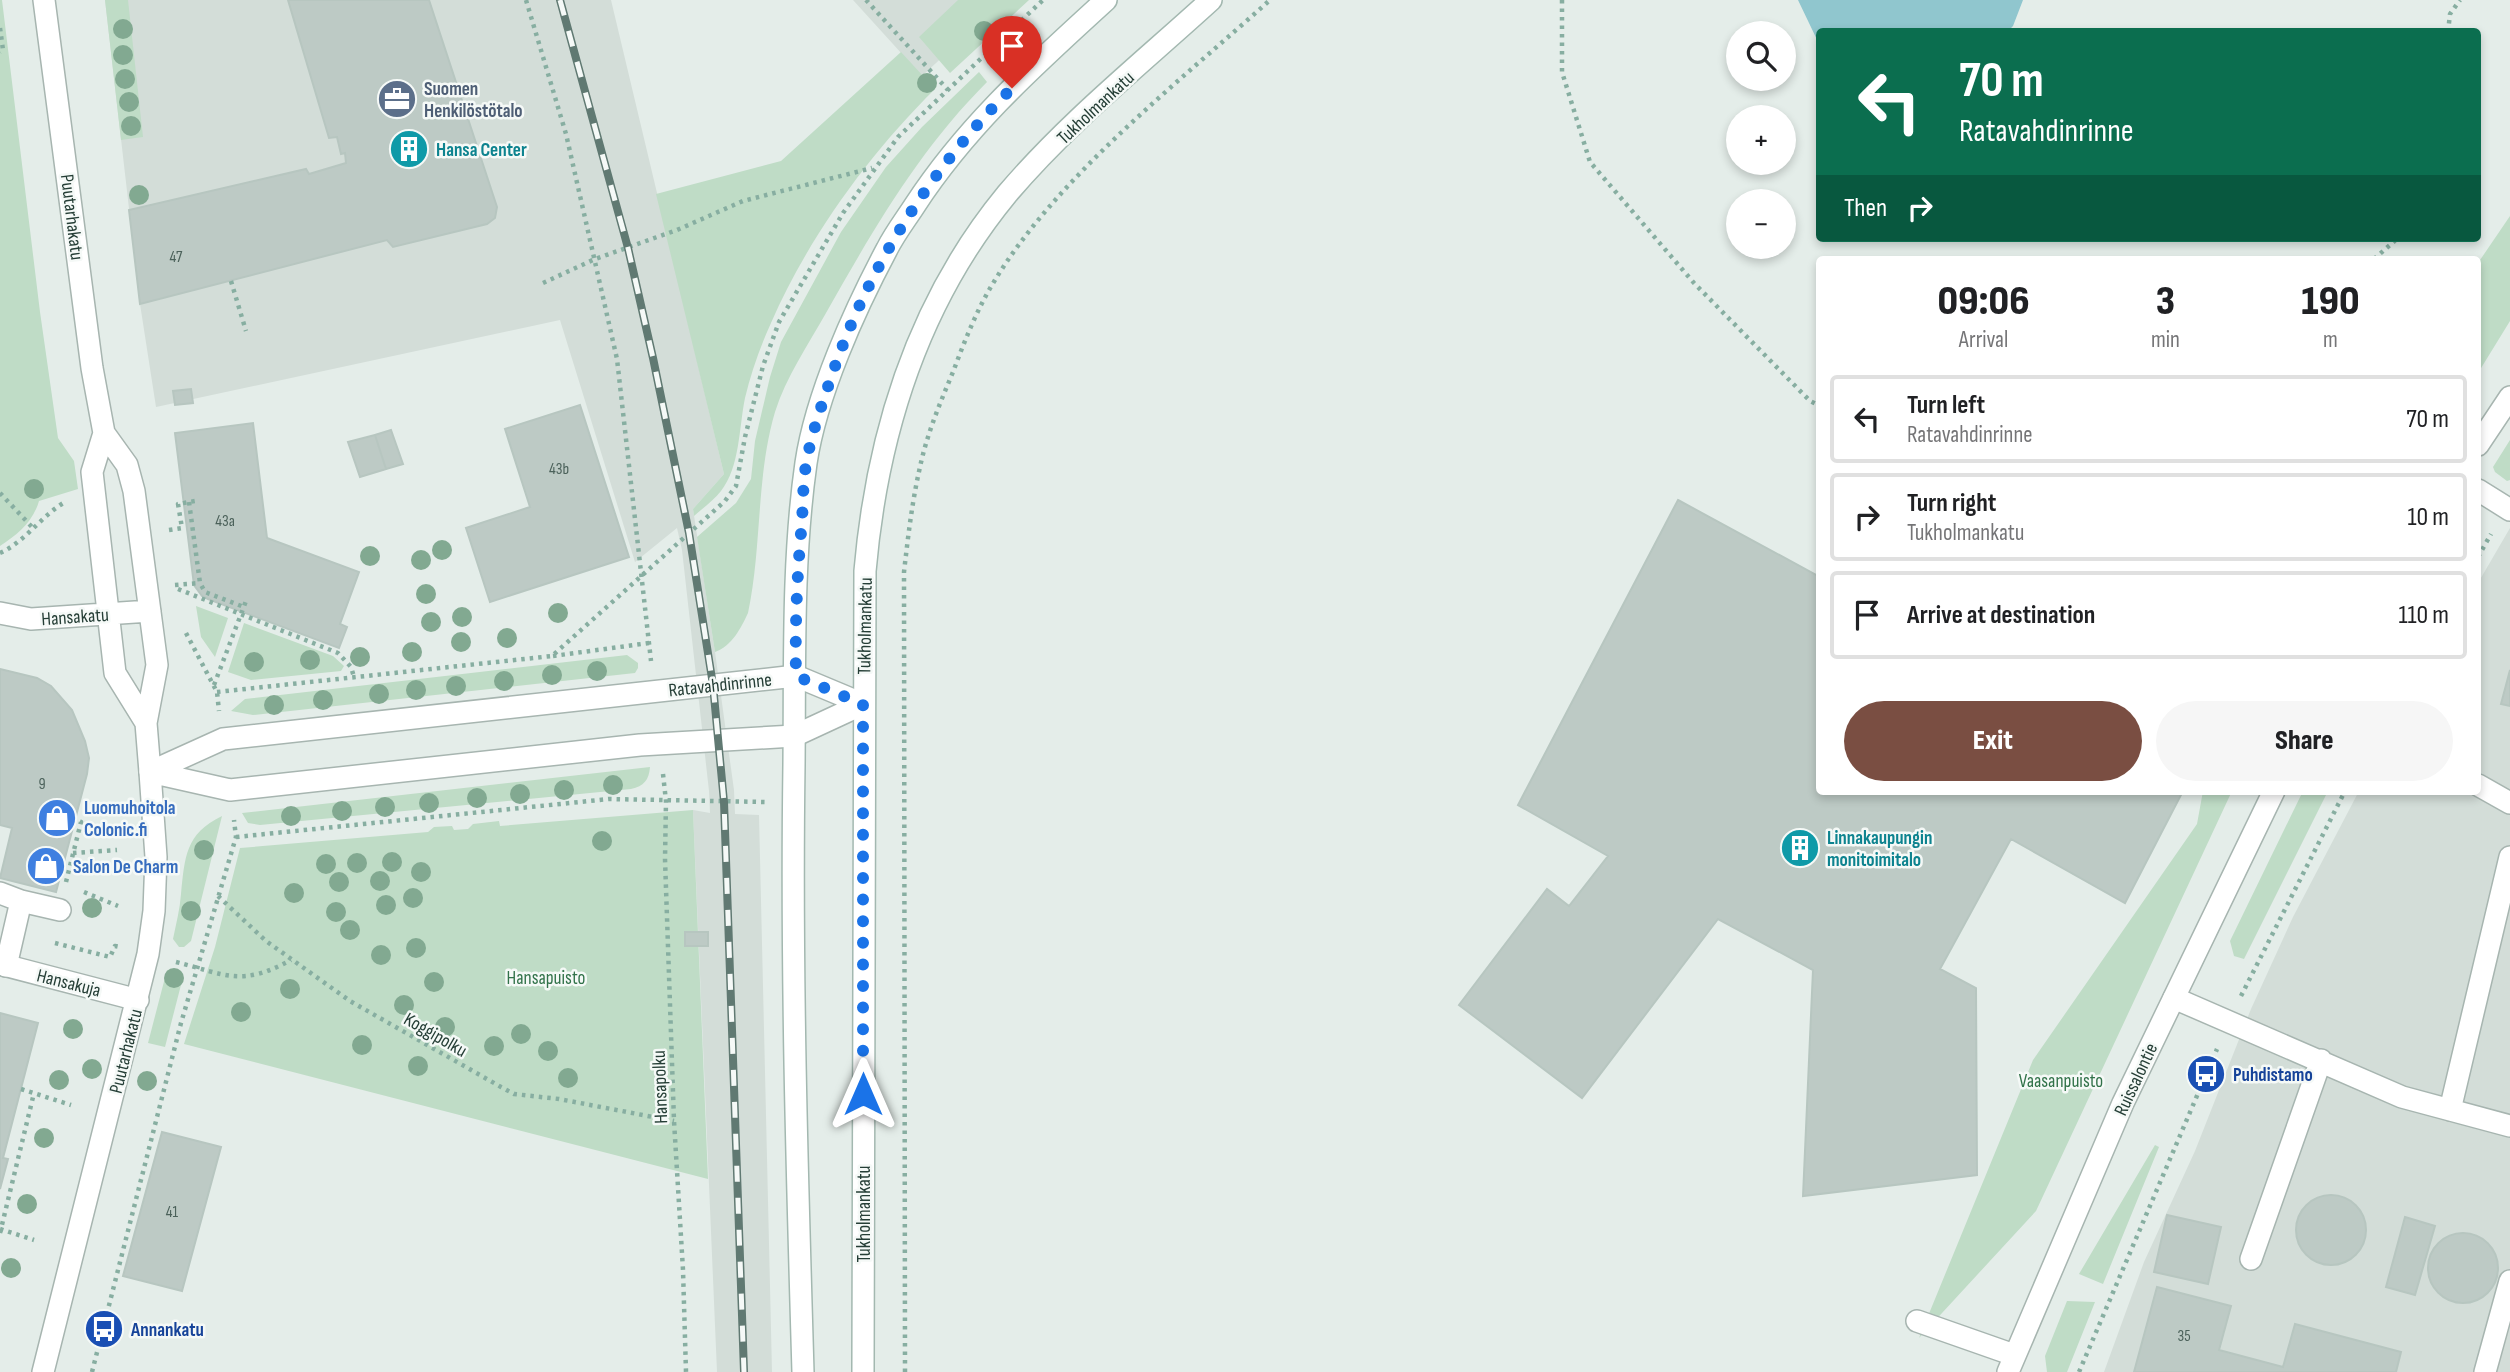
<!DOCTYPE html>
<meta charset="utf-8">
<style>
:root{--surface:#fff;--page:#f6f6f6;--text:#202124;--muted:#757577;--line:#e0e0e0;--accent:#7a4e42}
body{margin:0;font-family:"Sofia Sans Condensed",sans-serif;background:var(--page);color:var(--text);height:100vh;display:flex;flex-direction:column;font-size:26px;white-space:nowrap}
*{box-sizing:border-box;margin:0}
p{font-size:23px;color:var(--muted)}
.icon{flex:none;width:38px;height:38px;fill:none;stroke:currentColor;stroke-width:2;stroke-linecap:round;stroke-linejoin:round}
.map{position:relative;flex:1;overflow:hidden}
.drawer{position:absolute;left:1816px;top:256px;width:665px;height:539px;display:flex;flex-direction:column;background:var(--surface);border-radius:7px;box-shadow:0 4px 10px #0003}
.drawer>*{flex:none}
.banner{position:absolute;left:1816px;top:28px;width:665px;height:214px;border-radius:7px;box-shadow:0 4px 10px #0003;background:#0b6e4f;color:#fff;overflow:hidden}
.tools{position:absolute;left:1726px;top:21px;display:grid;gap:14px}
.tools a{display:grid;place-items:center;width:70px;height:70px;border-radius:50%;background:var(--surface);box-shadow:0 4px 10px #0003;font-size:35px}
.pin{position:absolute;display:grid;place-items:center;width:60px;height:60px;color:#fff;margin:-72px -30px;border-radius:50% 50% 50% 0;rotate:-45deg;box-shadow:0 0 7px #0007}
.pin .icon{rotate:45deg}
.me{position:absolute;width:77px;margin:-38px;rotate:0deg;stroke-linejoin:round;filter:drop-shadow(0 0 5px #0008)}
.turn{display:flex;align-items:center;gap:24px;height:147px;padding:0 28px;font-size:32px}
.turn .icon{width:91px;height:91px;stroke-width:2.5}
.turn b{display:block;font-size:49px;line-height:60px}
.then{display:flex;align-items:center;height:66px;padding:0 28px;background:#0003;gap:14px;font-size:26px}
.eta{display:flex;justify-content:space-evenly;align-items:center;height:119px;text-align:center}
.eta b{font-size:42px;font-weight:800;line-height:49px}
.action{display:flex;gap:14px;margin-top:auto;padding:14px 28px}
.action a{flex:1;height:80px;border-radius:42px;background:var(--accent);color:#fff;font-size:28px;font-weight:800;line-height:80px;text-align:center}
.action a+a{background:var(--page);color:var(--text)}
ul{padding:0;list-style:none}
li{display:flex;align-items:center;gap:21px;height:88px;margin:0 14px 10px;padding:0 14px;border:4px solid var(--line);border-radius:7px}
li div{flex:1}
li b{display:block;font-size:26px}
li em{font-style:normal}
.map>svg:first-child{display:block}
.built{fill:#d3ddd8}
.green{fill:#bfdcc6}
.water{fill:#90c6ce}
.building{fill:#bdcac5;stroke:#b7c6c0;stroke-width:2}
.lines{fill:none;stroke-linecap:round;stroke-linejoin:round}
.service-casing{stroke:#a7b5b0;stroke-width:24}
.minor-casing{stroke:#a7b5b0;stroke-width:24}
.tertiary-casing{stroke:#a7b5b0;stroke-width:24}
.secondary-casing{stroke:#a3b8b0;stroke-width:24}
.path{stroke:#87aea1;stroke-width:4.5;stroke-dasharray:3.5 5;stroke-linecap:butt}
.service{stroke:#fff;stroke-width:21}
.minor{stroke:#fff;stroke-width:21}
.tertiary{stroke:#fff;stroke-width:21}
.secondary{stroke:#fff;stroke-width:21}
.rail-casing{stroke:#607972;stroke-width:8}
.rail{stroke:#f5f9f7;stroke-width:5;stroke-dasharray:16;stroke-linecap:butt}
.tree{fill:#82a991}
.route{stroke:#1a73e8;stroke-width:12;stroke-dasharray:0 21.6}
.labels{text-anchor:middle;stroke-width:5;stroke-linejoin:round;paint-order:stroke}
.number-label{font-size:16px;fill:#4b615a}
.service-label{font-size:19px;font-weight:bold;fill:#4e5e75;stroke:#f5f9f7;text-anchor:start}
.street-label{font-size:19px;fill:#253e36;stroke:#f5f9f7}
.culture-label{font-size:19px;font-weight:bold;fill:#0d838f;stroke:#f5f9f7;text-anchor:start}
.shop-label{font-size:19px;font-weight:bold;fill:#366cbe;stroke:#f5f9f7;text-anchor:start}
.park-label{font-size:19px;fill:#317249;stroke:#f5f9f7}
.transit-label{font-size:19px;font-weight:bold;fill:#164399;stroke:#f5f9f7;text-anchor:start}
</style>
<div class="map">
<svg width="2510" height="1372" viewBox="0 0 2510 1372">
<rect width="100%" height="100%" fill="#e4ede9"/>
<path class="built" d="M105 0H611L724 474 693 509 715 652 734 790 735 814 759 815 772 1372H717L693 810 710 813 709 791 682 550 677 528 635 562 560 320 156 407 140 304Z
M853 0H1004L922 76Z
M2510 528V1372H2104L2144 1262 2195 1151 2251 1009 2293 917 2359 791H2478V583Z"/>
<path class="green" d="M0 0H2L40 312 58 438 74 461 78 489 39 501C33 522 17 535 0 546Z
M105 0H128L143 137 121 140Z
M958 0H1029L950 73 919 37Z
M901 52 935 89C869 154 808 238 771 323 760 347 751 373 745 398 739 427 740 467 721 491 714 500 703 508 694 516L693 509 724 474 656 194 781 161Z
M979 72 987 82C919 150 873 230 826 313 808 345 786 377 775 412 756 476 762 548 748 613 741 628 732 646 715 652L697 537 736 503 751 479 755 441 770 377 781 342 841 232 886 167 922 127Z
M2510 216V321L2478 373V263Z
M2510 440V480L2507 481 2495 472 2493 467Z
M196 606 228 618 215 657 201 637Z
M244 623 333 656 344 666 341 671 251 680 228 672Z
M627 655 638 663V668L635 673 253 715 231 711 245 699Z
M650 767C649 780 644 786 631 789L260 825 248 823 242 813Z
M2203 791H2232L2036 1211 1919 1338 2033 1060 2197 824Z
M2303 791H2328L2244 959 2234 956 2230 941Z
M693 810 708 1179 184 1044 215 947 240 848 428 832 434 827 452 826 454 830 468 829 473 824 499 821 500 826Z
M222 816 191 941 184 947H179L173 939C176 924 180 909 181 894 185 857 185 834 222 816Z
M167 970 177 973 182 981 165 1047 148 1043Z
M2155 1145 2159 1147 2103 1284 2079 1274Z
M2067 1301 2095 1302 2067 1372H2047L2045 1356Z"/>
<path class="water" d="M1798 0H2023L2013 26 2008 31 1820 32V46Z"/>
<path class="building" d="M288 0H429L497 207 495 218 487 224 393 247 387 240 140 304 129 210 306 169 309 174 346 163 345 153 341 154 337 137 329 138Z
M191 389 193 403 175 405 173 391Z
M580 405 629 557 490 602 466 528 530 507 505 429Z
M253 423 267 538 359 572 340 624 347 627 339 648 208 599 202 596 194 585 175 433Z
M391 430 403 464 386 469 375 435Z
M375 435 386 469 360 477 348 442Z
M1678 500 1820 577V791H2183L2125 903 2011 839 1940 969 1976 988 1977 1175 1803 1196 1813 970 1718 919 1582 1098 1459 1005 1547 889 1569 906 1608 856 1518 805Z
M0 669 37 678 51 686 72 710 85 741 89 758 87 774 56 892 0 878 12 828 0 825Z
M2510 670V706L2501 704Z
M685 932H708V946H685Z
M0 1013 38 1023 3 1158 8 1159 0 1189Z
M162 1132 221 1147 182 1291 123 1276Z
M2296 1230a35 35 0 1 1 70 0a35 35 0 1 1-70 0Z
M2167 1215 2221 1227 2208 1284 2154 1272Z
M2405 1217 2435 1226 2415 1295 2386 1287Z
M2428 1268a35 35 0 1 1 70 0a35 35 0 1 1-70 0Z
M2157 1287 2231 1306 2219 1350 2283 1367 2295 1324 2401 1352 2396 1372H2134Z"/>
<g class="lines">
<g class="service-casing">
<path id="service" d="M2478 490 2510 510
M2478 785 2510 803
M0 893 21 901 6 966
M21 901 60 910
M2174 998 2402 1097 2510 1126
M2450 1110 2510 857
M2251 1259 2321 1060
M1917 1321 2014 1355
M2485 1372 2510 1281"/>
</g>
<g class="minor-casing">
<path id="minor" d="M44 0 92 368 104 433 127 465 134 491 157 665 146 723 150 772
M104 433 92 472 115 673 146 723
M0 613 31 619 150 611
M0 964 138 1000"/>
</g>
<g class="tertiary-casing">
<path id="tertiary" d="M2478 445 2510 397
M150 772 223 739 796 676 863 704
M150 772 230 790 640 745 794 736 863 704
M43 1372 148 954 154 911 156 857 150 772
M2008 1372 2123 1103 2274 791"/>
</g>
<g class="secondary-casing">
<path id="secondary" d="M803 1372C797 1170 791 968 794 765 795 666 792 561 806 463 816 395 855 309 887 249 895 233 906 219 915 205 968 124 1035 65 1106 0
M863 1372 865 571C877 434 918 302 1007 194 1067 123 1142 63 1211 0"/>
</g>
<path class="path" d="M526 0 566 134 617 359 651 661
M866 0 948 90
M1562 0V72L1590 162 1694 283 1810 401 1820 406
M0 28 3 50 0 52
M2448 32 2450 14 2460 0
M2374 259 2398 238
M231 281 246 331
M543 283 595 259 677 230 743 201 872 168
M0 493 32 527
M189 502 200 583 205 592 244 607
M169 530 182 528 178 504 195 501
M0 553C25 542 41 516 65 502
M2478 557 2491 534
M175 585 200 583
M178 589 338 653 351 667 354 677
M186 633 217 692 219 711
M553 656 649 643
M214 685 246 601
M217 692 552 656 725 501 736 486 745 437 763 366 779 322 843 213 898 137 1043 0
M663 774 666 801 665 859 674 1121 683 1270 686 1372
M236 837 609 799 765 802
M73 853 117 850
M66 882 81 822 75 820
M84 892 118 906
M218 896 266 941 350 1001 501 1087 514 1094 559 1099 674 1121
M55 943 110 957 115 946 120 947
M176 962C227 975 241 987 291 960
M2241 996 2345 791
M21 1089 71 1105
M0 1229 34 1240
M0 1233 34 1093
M92 1372 181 1023 236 837 234 820
M905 1372 904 572C908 537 912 502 920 467 927 434 940 403 953 372 965 340 977 309 995 280 1059 175 1179 82 1270 0
M2079 1372 2217 1049"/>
<use href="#service" class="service"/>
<use href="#minor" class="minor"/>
<use href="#tertiary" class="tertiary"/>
<use href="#secondary" class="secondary"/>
<g class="rail-casing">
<path id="rail" d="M560 0 628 248 653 358 689 533 713 685 724 802 744 1372"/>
</g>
<use href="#rail" class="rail"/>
</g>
<g class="tree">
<circle cx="123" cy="29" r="10"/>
<circle cx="984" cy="31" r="10"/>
<circle cx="123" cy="55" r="10"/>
<circle cx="125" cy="79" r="10"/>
<circle cx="927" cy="83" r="10"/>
<circle cx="129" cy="102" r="10"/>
<circle cx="131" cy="126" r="10"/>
<circle cx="139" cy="195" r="10"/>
<circle cx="34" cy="489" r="10"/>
<circle cx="442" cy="550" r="10"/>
<circle cx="370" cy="556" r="10"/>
<circle cx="421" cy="560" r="10"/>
<circle cx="426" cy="594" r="10"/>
<circle cx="558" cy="613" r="10"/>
<circle cx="462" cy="617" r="10"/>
<circle cx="431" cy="622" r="10"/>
<circle cx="507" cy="638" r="10"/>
<circle cx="461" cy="642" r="10"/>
<circle cx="412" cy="652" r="10"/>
<circle cx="360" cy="657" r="10"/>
<circle cx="310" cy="660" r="10"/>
<circle cx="254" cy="662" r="10"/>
<circle cx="597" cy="671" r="10"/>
<circle cx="552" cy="675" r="10"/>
<circle cx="504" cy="681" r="10"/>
<circle cx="456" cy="686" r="10"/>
<circle cx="416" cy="690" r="10"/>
<circle cx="379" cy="694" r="10"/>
<circle cx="323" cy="700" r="10"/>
<circle cx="274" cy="705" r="10"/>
<circle cx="613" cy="785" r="10"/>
<circle cx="564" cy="790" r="10"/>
<circle cx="520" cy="794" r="10"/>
<circle cx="477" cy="798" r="10"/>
<circle cx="429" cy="803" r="10"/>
<circle cx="385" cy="807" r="10"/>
<circle cx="342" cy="811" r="10"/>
<circle cx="291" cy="816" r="10"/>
<circle cx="602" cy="841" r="10"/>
<circle cx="204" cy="850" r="10"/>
<circle cx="392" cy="862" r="10"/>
<circle cx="357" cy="863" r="10"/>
<circle cx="326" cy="864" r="10"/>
<circle cx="421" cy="872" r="10"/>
<circle cx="380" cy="881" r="10"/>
<circle cx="339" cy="882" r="10"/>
<circle cx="294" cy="893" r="10"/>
<circle cx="413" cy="898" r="10"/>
<circle cx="386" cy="905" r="10"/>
<circle cx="92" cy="908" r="10"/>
<circle cx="191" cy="911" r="10"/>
<circle cx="336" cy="912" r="10"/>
<circle cx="350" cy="930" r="10"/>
<circle cx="416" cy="948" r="10"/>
<circle cx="381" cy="955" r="10"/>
<circle cx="174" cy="978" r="10"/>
<circle cx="434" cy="982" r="10"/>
<circle cx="290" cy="989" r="10"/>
<circle cx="404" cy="1005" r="10"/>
<circle cx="241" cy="1012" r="10"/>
<circle cx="445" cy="1027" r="10"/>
<circle cx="73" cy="1029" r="10"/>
<circle cx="521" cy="1034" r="10"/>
<circle cx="362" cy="1045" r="10"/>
<circle cx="494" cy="1046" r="10"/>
<circle cx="548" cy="1051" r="10"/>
<circle cx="418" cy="1066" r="10"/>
<circle cx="92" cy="1069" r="10"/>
<circle cx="568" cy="1078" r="10"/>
<circle cx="59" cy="1080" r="10"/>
<circle cx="147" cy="1081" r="10"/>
<circle cx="44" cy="1138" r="10"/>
<circle cx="27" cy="1204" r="10"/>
<circle cx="11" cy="1268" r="10"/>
</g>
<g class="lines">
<path class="route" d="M863 1094V704L796 676C795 624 797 574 802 522 803 501 803 479 807 459 813 429 823 401 833 372 870 264 931 169 1012 88"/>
</g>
<defs>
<g id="office-disc" transform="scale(2.0125)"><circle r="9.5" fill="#5c6f8a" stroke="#f5f9f7"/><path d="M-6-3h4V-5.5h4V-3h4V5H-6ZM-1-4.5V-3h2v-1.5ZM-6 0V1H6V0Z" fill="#fff"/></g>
<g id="building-disc" transform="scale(2.0125)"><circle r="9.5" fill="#0f9aa8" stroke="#f5f9f7"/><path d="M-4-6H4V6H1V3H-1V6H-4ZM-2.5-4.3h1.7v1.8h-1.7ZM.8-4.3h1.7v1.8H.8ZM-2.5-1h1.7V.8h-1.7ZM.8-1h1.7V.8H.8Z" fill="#fff"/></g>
<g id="shop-disc" transform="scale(2.0125)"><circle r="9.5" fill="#3f7fe0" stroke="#f5f9f7"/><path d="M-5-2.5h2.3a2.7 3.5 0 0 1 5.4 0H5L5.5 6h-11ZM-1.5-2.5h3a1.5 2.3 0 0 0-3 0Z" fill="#fff"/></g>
<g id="bus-disc" transform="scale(2.0125)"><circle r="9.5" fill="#1a4fb4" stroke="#f5f9f7"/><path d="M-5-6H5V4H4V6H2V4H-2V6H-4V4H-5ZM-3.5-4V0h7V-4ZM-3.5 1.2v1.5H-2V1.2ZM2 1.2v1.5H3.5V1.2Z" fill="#fff"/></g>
</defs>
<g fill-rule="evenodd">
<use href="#office-disc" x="397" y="99"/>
<use href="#building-disc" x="409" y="149"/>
<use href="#shop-disc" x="57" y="818"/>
<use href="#building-disc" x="1800" y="848"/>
<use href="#shop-disc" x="46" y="866"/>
<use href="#bus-disc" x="2206" y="1074"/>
<use href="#bus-disc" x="104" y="1329"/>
</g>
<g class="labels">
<g class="number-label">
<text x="176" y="262">47</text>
<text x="559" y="474">43b</text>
<text x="225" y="526">43a</text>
<text x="42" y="789">9</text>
<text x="172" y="1217">41</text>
<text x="2184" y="1341">35</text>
</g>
<g class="service-label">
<text x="424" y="95">Suomen<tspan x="424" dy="22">Henkilöstötalo</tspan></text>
</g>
<g class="street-label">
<text transform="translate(1095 107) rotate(-43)" y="7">Tukholmankatu</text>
<text transform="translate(73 217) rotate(83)" y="7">Puutarhakatu</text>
<text transform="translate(75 616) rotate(-4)" y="7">Hansakatu</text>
<text transform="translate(864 626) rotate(-89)" y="7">Tukholmankatu</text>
<text transform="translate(720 684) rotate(-6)" y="7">Ratavahdinrinne</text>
<text transform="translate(69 982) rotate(14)" y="7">Hansakuja</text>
<text transform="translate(436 1034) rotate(30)" y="7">Koggipolku</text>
<text transform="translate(125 1051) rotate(-76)" y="7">Puutarhakatu</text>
<text transform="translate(2135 1079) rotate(-65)" y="7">Ruissalontie</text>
<text transform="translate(659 1087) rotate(-92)" y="7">Hansapolku</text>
<text transform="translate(863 1214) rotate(-90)" y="7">Tukholmankatu</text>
</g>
<g class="culture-label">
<text x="436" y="156">Hansa Center</text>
<text x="1827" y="844">Linnakaupungin<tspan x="1827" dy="22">monitoimitalo</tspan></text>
</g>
<g class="shop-label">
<text x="84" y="814">Luomuhoitola<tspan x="84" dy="22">Colonic.fi</tspan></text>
<text x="73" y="873">Salon De Charm</text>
</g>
<g class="park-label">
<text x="546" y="984">Hansapuisto</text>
<text x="2061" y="1087">Vaasanpuisto</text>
</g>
<g class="transit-label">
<text x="2233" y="1081">Puhdistamo</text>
<text x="131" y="1336">Annankatu</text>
</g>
</g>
</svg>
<div class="tools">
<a><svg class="icon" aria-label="search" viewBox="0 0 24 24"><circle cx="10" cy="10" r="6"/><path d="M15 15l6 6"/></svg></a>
<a>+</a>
<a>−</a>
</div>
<div class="pin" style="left:1012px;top:88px;background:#d93025"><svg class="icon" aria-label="arrive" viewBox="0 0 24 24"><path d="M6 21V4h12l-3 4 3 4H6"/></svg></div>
<svg class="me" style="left:863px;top:1094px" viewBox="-20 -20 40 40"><path d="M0-17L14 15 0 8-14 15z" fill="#1a73e8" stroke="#fff" stroke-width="4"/></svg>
<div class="banner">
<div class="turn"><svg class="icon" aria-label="left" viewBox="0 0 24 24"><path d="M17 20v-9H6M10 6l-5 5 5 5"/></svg><div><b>70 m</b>Ratavahdinrinne</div></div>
<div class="then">Then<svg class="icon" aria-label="right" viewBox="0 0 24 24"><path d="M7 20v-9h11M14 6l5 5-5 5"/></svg></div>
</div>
<section class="drawer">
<div class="eta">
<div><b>09:06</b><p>Arrival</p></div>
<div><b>3</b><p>min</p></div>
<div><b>190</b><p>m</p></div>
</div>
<ul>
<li><svg class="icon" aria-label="left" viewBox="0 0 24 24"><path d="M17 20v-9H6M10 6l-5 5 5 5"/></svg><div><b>Turn left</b><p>Ratavahdinrinne</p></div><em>70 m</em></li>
<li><svg class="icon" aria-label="right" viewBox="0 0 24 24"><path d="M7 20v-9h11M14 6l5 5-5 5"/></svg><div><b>Turn right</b><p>Tukholmankatu</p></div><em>10 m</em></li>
<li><svg class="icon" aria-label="arrive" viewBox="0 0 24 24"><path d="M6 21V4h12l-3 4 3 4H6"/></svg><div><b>Arrive at destination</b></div><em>110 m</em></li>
</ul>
<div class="action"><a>Exit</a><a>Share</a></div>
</section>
</div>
